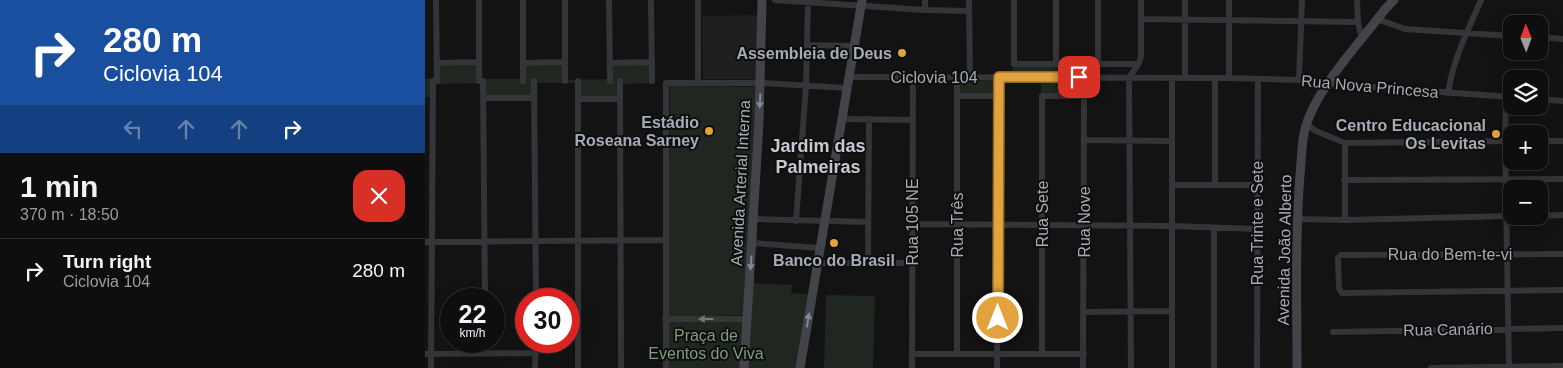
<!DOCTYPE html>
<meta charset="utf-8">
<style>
:root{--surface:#0e0e0f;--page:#1c1c1d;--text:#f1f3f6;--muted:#9b9c9e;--line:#2e2e2f}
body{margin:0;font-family:Helvetica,sans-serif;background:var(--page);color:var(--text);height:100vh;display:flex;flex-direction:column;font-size:19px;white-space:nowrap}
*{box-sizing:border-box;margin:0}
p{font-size:16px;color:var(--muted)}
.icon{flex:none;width:28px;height:28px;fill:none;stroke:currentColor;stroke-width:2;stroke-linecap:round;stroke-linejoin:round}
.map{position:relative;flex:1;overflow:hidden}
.sheet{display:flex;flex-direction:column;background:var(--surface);width:425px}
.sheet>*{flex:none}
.top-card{background:#1a4fa0;color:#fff;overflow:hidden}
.needle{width:32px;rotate:359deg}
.tools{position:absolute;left:1078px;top:15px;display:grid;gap:10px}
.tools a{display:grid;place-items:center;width:45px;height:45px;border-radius:10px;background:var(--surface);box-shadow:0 5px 20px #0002,0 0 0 1px var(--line);font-size:25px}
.speed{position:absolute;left:15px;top:288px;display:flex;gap:10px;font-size:25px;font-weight:700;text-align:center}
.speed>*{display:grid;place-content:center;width:65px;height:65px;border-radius:50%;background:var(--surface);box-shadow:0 5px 20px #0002,0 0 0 1px var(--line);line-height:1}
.speed small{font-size:12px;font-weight:400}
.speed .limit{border:8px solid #d22;background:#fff;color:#111}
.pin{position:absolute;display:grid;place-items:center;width:42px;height:42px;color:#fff;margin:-21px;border-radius:10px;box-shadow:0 2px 8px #0006}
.me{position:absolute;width:55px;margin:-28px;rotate:0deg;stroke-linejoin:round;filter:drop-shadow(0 0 4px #0008)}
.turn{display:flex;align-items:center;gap:18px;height:105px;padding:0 20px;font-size:22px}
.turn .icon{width:65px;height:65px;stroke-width:2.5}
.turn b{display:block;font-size:35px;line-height:42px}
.lanes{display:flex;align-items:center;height:48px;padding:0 20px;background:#0003;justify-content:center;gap:25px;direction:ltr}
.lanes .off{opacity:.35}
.round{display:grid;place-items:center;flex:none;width:52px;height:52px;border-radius:15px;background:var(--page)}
.overview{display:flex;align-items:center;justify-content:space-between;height:85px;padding:0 20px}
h1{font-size:30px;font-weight:600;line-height:38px}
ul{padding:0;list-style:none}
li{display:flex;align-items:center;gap:15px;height:65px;padding:0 20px;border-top:1px solid var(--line)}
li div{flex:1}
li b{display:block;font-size:19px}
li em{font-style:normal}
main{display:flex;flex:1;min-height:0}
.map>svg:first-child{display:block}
.built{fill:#1f1f21}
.green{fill:#202720}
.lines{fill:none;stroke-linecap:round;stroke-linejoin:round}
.street{stroke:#343539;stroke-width:6}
.secondary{stroke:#424449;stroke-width:9}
.oneway{fill:#83878f}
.oneway2{fill:#73767d}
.route-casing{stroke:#936928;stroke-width:12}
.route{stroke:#e2a23e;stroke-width:9}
.poi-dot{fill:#e2a23e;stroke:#0e0e0f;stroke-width:2}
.labels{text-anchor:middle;stroke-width:4;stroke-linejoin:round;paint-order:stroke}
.poi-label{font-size:16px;font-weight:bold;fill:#a6abb4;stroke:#0e0e0f;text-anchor:end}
.street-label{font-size:16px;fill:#a6abb4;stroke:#0e0e0f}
.park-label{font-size:16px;fill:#7e9d7e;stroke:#0e0e0f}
.neighbourhood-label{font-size:18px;font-weight:bold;fill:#c6c9d0;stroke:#0e0e0f}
</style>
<main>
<section class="sheet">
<div class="top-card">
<div class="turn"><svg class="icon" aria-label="right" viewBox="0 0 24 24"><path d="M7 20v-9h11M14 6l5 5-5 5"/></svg><div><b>280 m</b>Ciclovia 104</div></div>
<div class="lanes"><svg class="icon off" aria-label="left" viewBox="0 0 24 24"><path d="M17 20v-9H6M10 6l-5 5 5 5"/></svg><svg class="icon off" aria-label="ahead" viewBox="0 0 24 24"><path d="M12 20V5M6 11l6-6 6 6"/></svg><svg class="icon off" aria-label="ahead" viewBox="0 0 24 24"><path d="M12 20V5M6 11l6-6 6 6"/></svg><svg class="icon" aria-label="right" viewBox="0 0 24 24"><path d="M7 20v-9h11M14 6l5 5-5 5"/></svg></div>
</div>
<div class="overview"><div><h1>1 min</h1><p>370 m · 18:50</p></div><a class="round" style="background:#d93025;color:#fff"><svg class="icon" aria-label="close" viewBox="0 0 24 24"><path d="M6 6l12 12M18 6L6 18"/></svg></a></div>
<ul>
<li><svg class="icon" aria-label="right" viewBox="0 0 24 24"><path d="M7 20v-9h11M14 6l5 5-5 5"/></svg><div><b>Turn right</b><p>Ciclovia 104</p></div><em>280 m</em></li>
</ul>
</section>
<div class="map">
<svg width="1138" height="368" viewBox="0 0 1138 368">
<rect width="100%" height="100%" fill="#131314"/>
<path class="built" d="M332 15 333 79H278L277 16Z"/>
<path class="green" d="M55 65V79H95V66L141 65V80L183 79 184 65H229L230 83 197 84V96L154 97 153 83H112V96H57L56 83 10 84V97H0V79H11V66Z
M588 67H632L633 76H588Z
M534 81H572V94L534 93Z
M616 81H662V95L616 94Z
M245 86 333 87 320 315 242 317Z
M328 283 367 285 366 293 383 294 371 368H322Z
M401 295 450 296 448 368H399Z
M243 321H319L315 368H243Z"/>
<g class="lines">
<path class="street" d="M11 0 12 81
M98 0V81
M140 0V81
M184 0 185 81
M226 0 227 81
M350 0 500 10 544 11
M544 0 545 77
M589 0V64H631V0
M673 0V64H713
M804 0V78
M932 0 933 22 937 40
M500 10V0
M716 19 933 22
M952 19 980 29 1086 36
M1114 37 1138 39
M382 45 429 46
M12 63 54 62
M98 63 140 62
M185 63 227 62
M424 77 804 78 874 80 903 84 1086 97
M760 78V0
M874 80 877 0
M54 81V0
M58 81 60 299
M109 81 111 299
M195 81 196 368
M273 83V0
M1023 93C1028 60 1043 30 1056 0
M532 96H574
M1081 97 1080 141 1084 368
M59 98H109
M153 99H195
M1114 99 1138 101
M416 119 488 120
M881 124 891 131 920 143 1086 141
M659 140 747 141
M1114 141H1138
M920 143V220
M919 180 1138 179
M748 185H831
M790 185V78
M1114 216 1138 215
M329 219 443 222
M871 219 920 220 1086 216
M371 221 381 86 383 3
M487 224 748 226 831 229
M789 228V368
M0 242 240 240
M328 243 395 248
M1138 254 916 255 913 258 914 288 917 293 1138 290
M392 263H487
M443 263 444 119
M659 312 747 311
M240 319H322
M908 332 1138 328
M60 341V353
M0 354 111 353
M487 354H659
M532 354V77
M617 354V96H659L658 368
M6 368 8 81
M110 368 111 341
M153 368V81
M241 368V83H336L422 88
M487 368 488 77
M572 368 574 77
M706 368 704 78 714 63 716 56V0
M747 368V78
M832 368 833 79
M1006 368 1138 366"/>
<path class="secondary" d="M319 368 334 122 337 0
M375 368 437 0
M872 368C872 304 870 239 875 175 877 155 876 134 885 115 900 79 937 40 961 8L969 0"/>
</g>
<defs><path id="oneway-solid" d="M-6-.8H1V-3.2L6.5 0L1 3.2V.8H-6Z" transform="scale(1.25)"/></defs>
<g class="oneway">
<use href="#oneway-solid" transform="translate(335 101) rotate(93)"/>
<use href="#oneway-solid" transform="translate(326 263) rotate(94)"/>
<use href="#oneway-solid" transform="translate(383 320) rotate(-81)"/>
</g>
<use class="oneway2" href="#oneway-solid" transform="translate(281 319) rotate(180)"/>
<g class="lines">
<g class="route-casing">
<path id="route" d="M573 318 574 77H654"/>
</g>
<use href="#route" class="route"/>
</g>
<g class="poi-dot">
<circle cx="477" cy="53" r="5"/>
<circle cx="284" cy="131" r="5"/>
<circle cx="1071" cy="134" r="5"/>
<circle cx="409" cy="243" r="5"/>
</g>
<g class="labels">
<g class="poi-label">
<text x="467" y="59">Assembleia de Deus</text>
<text x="274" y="128">Estádio<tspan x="274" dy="18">Roseana Sarney</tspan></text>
<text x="1061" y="131">Centro Educacional<tspan x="1061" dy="18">Os Levitas</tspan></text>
<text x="409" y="266" text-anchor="middle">Banco do Brasil</text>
</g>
<g class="street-label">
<text x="509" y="83">Ciclovia 104</text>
<text transform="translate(945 86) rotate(5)" y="6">Rua Nova Princesa</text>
<text transform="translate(315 183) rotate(-87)" y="6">Avenida Arterial Interna</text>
<text transform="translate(617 214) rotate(-90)" y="6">Rua Sete</text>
<text transform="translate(487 222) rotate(-90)" y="6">Rua 105 NE</text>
<text transform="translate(659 222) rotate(-90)" y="6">Rua Nove</text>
<text transform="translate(832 223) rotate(-90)" y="6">Rua Trinte e Sete</text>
<text transform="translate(532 225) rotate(-90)" y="6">Rua Três</text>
<text transform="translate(859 250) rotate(-89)" y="6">Avenida João Alberto</text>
<text x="1025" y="260">Rua do Bem-te-vi</text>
<text transform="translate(1023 329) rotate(-1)" y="6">Rua Canário</text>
</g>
<g class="park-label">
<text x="281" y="341">Praça de<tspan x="281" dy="18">Eventos do Viva</tspan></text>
</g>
<g class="neighbourhood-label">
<text x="393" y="152">Jardim das<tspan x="393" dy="21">Palmeiras</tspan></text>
</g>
</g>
</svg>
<div class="tools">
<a><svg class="needle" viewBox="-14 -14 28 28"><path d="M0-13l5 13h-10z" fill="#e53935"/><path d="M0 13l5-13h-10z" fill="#9b9c9e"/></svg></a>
<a><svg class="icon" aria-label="layers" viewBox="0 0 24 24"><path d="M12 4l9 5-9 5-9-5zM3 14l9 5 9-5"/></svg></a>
<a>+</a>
<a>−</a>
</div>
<div class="speed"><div>22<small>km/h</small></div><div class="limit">30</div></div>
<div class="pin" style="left:654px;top:77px;background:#d93025"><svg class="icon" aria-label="arrive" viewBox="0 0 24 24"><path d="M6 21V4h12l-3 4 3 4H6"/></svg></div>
<svg class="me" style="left:573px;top:318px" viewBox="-20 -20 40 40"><circle r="17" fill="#e2a23e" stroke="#fff" stroke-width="3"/><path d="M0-11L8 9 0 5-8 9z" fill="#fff"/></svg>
</div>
</main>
